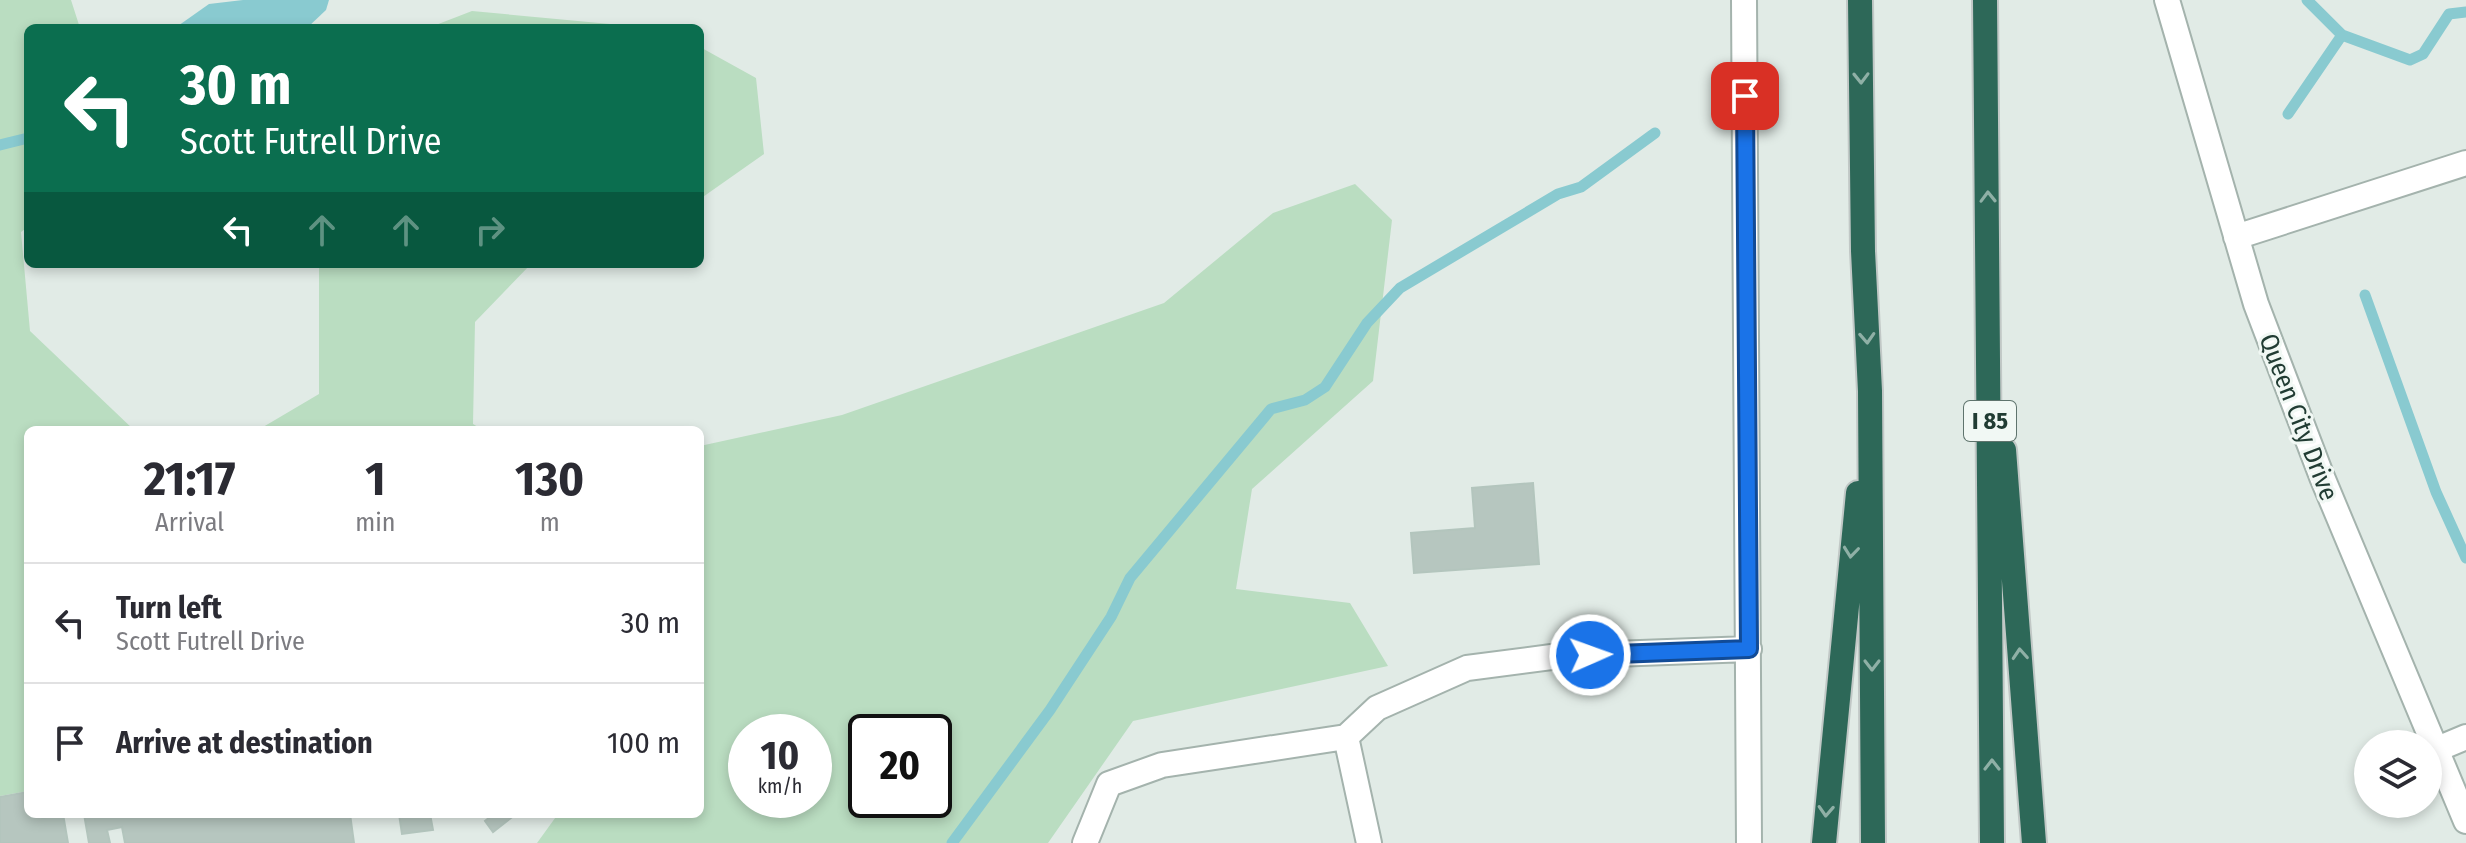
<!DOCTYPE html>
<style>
:root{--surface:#fff;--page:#f2f2f3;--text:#2b2b33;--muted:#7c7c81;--line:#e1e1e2}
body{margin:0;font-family:"Fira Sans Condensed",sans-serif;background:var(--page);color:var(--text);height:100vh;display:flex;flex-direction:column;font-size:30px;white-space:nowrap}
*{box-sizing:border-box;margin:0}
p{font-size:26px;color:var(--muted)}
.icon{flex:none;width:44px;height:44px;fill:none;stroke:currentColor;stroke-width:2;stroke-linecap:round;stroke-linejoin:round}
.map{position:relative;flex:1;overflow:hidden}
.side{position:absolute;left:24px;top:426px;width:680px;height:392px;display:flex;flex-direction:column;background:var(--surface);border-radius:12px;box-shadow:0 4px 12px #0003}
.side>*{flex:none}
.banner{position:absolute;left:24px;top:24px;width:680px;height:244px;border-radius:12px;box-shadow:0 4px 12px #0003;background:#0b6e4f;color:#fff;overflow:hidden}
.fabs{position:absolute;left:2354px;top:730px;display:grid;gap:16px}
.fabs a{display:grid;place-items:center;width:88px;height:88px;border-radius:50%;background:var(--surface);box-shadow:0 4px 12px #0003;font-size:40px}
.speed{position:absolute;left:728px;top:714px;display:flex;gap:16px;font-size:40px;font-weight:700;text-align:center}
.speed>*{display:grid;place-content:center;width:104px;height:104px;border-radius:50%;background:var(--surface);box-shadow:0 4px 12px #0003;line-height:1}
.speed small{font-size:20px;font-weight:400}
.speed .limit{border:4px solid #111;border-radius:12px;background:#fff;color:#111}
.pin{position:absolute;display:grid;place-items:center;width:68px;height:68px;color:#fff;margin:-34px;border-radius:16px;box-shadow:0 4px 12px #0006}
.me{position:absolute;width:88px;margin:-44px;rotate:88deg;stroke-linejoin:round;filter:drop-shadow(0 0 6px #0008)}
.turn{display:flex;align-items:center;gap:28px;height:168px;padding:0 24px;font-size:36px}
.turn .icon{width:104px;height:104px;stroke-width:2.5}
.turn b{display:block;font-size:56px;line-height:68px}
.lanes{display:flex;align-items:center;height:76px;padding:0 24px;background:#0003;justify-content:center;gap:40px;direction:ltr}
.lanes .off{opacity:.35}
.eta{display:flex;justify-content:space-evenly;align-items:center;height:136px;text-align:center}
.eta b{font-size:48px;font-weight:700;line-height:56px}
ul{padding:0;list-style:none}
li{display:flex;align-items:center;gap:24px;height:120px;padding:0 24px;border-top:2px solid var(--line)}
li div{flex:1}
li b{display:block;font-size:30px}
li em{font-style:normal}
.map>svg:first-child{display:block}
.green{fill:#baddc1;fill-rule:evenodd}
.water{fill:#89cad0}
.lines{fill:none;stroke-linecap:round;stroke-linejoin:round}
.stream{stroke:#89cad0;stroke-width:11}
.building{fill:#b6c6bf;stroke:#b3c5bd;stroke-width:2}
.minor-casing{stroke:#a4b3ad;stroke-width:28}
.highway-casing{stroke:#c1c8c6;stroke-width:28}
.minor{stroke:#fff;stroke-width:24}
.highway{stroke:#2d6858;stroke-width:24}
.oneway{stroke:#8fb0a6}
.route-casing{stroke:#114b97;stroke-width:20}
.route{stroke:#1a73e8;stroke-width:14}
.labels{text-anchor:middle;stroke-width:6;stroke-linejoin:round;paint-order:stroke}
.shield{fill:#f1f8f4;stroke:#5f746d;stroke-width:2}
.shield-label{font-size:24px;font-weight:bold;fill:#213c33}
.street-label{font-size:26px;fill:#213c33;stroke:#f1f8f4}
</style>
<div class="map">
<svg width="2466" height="843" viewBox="0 0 2466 843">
<rect width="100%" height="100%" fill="#e1ebe6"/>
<path class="green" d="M0 0H71L80 28H28V227L21 232 30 331 134 430H28V791L0 796Z
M472 11 653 28H428Z
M700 47 756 78 764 154 700 199Z
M1355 184 1392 220 1373 381 1252 489 1236 589 1350 603 1388 666 1133 721 1048 843H537L558 814H700V446L842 415 1164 303 1273 213ZM746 732H814V800H746ZM934 732V800H866V732Z
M319 264H531L475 322 473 424 483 430H258L319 394Z"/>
<path class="water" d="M243 0H329L326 10 307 28H175L209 4Z"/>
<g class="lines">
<path class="stream" d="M2307 0 2342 35 2410 60 2423 54 2449 14 2466 12
M2288 114 2342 35
M0 145 28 138
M2365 295 2436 492 2466 558
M952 843 1050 710 1111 617 1130 578 1271 409 1305 400 1325 387 1367 323 1400 288 1558 194 1581 187 1655 133"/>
</g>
<path class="building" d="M1533 483 1539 564 1414 573 1411 533 1475 528 1472 488Z
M28 792V814H41L42 818 63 814 68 843H0V797Z
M84 814H350L354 843H125L122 827 107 830 110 843H89Z
M399 814H430L433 830 402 834Z
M494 814H516L493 832 485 821Z"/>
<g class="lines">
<g class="minor-casing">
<path id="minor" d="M1744 0 1749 843
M2167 0 2256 304 2322 477 2466 821
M2236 237 2466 163
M1346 737 1377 708 1467 668 1559 656 1749 649
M2435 750 2466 737
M1085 843 1109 784 1162 765 1346 737 1369 843"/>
</g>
<g class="highway-casing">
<path id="highway" d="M1860 0 1863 251 1870 391 1873 843
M1985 0 1992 843
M2004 450 2034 843
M1824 843 1858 493"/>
</g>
<use href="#minor" class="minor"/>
<use href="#highway" class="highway"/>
</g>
<defs><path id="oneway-chevron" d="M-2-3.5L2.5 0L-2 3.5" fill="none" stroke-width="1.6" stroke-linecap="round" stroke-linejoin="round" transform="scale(2)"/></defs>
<g class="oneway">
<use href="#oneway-chevron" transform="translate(1861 78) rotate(89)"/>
<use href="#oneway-chevron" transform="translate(1988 197) rotate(-91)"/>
<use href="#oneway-chevron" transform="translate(1867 338) rotate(87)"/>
<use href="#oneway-chevron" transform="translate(1851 552) rotate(96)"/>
<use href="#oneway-chevron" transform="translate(2020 654) rotate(-94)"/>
<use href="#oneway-chevron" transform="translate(1872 665) rotate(90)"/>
<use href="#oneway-chevron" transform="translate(1992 765) rotate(-90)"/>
<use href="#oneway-chevron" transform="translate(1826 811) rotate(93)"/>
</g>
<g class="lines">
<g class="route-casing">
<path id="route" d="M1590 655 1749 649 1745 96"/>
</g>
<use href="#route" class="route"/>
</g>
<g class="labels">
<rect class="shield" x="1964" y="401" width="52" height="40" rx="6"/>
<g class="shield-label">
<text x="1990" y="429">I 85</text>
</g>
<g class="street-label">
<text transform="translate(2299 417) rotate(69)" y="9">Queen City Drive</text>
</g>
</g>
</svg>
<div class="fabs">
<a><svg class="icon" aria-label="layers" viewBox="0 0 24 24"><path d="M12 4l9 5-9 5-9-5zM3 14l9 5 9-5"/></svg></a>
</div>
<div class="speed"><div>10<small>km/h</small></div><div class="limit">20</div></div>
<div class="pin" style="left:1745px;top:96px;background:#d93025"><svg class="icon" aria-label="arrive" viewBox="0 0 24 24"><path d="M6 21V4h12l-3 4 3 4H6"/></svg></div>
<svg class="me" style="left:1590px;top:655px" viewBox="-20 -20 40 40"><circle r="17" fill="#1a73e8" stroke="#fff" stroke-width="3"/><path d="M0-11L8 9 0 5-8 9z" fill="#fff"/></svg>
<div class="banner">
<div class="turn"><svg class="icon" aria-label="left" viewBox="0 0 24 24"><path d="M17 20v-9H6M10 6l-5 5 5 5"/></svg><div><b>30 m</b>Scott Futrell Drive</div></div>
<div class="lanes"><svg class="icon" aria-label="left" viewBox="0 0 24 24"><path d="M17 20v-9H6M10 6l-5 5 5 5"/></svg><svg class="icon off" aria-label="ahead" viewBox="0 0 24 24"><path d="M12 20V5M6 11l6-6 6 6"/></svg><svg class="icon off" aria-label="ahead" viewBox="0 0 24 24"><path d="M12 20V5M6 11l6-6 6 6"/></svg><svg class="icon off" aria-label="right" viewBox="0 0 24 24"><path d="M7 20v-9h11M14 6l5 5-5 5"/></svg></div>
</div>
<section class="side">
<div class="eta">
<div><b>21:17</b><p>Arrival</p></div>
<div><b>1</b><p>min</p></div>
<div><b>130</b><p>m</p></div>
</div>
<ul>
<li><svg class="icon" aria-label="left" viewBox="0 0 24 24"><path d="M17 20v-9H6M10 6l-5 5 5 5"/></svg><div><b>Turn left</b><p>Scott Futrell Drive</p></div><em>30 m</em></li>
<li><svg class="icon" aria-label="arrive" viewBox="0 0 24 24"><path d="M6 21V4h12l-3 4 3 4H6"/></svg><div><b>Arrive at destination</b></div><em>100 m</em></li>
</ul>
</section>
</div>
